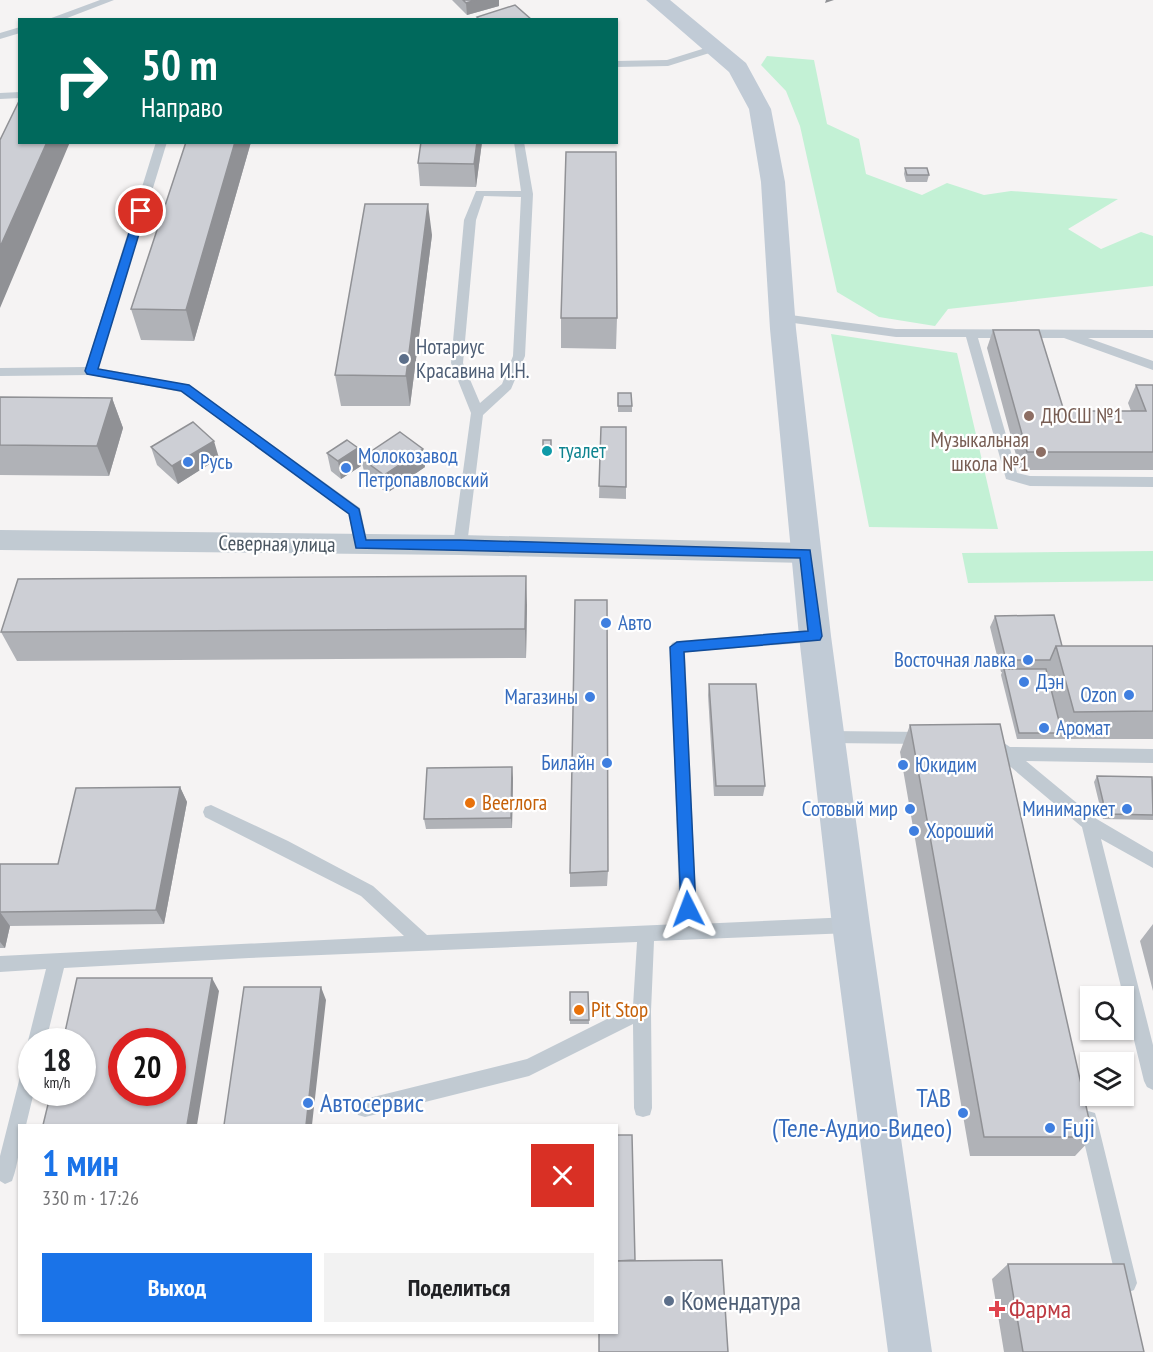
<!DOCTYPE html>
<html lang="ru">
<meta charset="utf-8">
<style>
:root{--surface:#fff;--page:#f2f2f2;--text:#202124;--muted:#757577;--accent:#1a73e8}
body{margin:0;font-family:"PT Sans Narrow",sans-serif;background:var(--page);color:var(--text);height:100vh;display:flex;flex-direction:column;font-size:22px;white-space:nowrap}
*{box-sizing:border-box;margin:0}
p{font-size:20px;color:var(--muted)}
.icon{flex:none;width:33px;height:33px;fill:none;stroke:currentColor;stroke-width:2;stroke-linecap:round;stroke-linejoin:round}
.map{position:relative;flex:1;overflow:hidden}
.details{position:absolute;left:18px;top:1124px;width:600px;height:210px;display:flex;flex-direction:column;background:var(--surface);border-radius:0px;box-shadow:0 2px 4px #0004}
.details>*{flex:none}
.top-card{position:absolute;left:18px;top:18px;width:600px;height:126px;border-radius:0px;box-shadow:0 2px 4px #0004;background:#00695c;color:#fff;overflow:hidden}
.fabs{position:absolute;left:1080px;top:986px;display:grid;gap:12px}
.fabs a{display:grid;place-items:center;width:54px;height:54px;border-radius:0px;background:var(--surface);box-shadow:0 2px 4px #0004;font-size:30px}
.speed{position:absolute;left:18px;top:1028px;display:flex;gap:12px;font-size:30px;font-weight:700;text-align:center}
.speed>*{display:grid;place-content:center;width:78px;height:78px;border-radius:50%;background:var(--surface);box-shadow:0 2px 4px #0004;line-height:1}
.speed small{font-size:15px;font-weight:400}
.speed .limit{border:9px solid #d22;background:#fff;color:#111}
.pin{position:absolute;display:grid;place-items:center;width:51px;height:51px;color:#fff;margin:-26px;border:3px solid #fff;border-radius:50%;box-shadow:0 2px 6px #0007}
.me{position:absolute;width:66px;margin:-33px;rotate:357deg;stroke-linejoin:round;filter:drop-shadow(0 0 4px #0008)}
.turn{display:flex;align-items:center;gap:21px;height:126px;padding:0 24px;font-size:27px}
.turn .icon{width:78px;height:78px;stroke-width:2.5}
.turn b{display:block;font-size:42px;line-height:51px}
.round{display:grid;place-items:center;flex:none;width:63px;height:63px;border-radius:0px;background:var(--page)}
.head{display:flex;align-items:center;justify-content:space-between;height:102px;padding:0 24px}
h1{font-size:36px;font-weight:600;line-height:45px;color:var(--accent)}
.action{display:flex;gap:12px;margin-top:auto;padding:12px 24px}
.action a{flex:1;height:69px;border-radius:0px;background:var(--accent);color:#fff;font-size:24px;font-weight:600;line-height:69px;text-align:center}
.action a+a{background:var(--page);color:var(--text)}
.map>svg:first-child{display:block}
.green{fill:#c3f1d5}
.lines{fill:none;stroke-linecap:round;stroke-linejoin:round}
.lane{fill:#c1cad2;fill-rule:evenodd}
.street{fill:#c1cad2;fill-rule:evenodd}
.secondary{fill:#c1cbd6;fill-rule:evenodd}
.wall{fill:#b0b2b7}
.shaded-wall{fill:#909195}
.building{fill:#cdcfd5;stroke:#909195;stroke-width:1.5;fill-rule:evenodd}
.route{fill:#1a73e8;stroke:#114b97;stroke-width:1.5}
.service-dot{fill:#5c6f8a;stroke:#fff;stroke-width:2}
.education-dot{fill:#8d6e63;stroke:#fff;stroke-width:2}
.culture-dot{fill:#0f9aa8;stroke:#fff;stroke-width:2}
.shop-dot{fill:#3f7fe0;stroke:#fff;stroke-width:2}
.food-dot{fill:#e8710a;stroke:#fff;stroke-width:2}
.health-dot{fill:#e0444e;stroke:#fff;stroke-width:2}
.labels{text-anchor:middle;stroke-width:4.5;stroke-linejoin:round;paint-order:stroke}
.service-label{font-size:21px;fill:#4e5e75;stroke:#fff;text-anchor:start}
.education-label{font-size:21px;fill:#785e54;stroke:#fff;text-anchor:start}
.culture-label{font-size:21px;fill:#0d838f;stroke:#fff;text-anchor:start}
.shop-label{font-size:21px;fill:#366cbe;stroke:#fff;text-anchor:start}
.street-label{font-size:21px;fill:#4a5661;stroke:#fff}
.food-label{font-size:21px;fill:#c56008;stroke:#fff;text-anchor:start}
.near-shop-label{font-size:26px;fill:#366cbe;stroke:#fff;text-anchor:start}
.near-service-label{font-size:26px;fill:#4e5e75;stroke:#fff;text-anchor:start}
.near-health-label{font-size:26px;fill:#be3a42;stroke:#fff;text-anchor:start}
</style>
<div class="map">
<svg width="1153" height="1352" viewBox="0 0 1153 1352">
<rect width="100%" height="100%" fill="#f5f3f3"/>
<path class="green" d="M767 56 814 60 827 124 859 139 866 174 922 195 947 183 984 195 1011 191 1118 199 1068 229 1101 249 1141 232 1153 236V286L948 309 935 326 879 317 837 292 800 126 786 91 761 65Z
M831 334 957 353 998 529 869 527Z
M1153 551V581L968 583 962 553Z"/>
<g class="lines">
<path class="lane" d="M100 0H114L62 20H46Z
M20 27V33L0 39V33Z
M715 45 719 46V50L668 66 616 67V61L667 60Z
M20 92V98L0 99V93Z
M156 142H167L98 368 189 385 360 508 368 545 366 549H356L354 545 349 514 181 392 91 375 0 376V368L86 367Z
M514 142H524L533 194 525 356 511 389 483 415 467 545 460 550 453 545 471 413 451 363 464 220 476 191H521ZM484 196 521 197 513 356 502 384 480 403 463 363 476 220Z
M783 314 896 329 1153 330V338H1088L1153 361V370L1064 338H978L1017 473 1030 476 1153 477V487L1030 486 1006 479 966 337H896L779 321V315Z
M815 630 820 632 822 636 820 640 815 642 685 652 697 924 851 917 857 919 860 925 857 931 851 933 654 941 651 1011 652 1108 650 1115 643 1117 636 1115 634 1108 633 1024 529 1076 365 1117 358 1115 356 1108 358 1101 365 1099 527 1059 633 1006 637 942 249 958 64 968 46 1041H32L31 1047 28 1041 46 969 0 972V956L404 936 361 896 205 817 203 812 205 807 211 805 288 841 373 886 427 935 680 924 670 647 672 643 677 641Z
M829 731 924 732 929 733 932 738 929 743 924 744 829 743 824 742 821 737 824 732Z
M992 735 1010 747 1153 749V763L1026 761 1095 818 1153 852V868L1101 839 1153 1045V1090L1147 1087 1144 1081 1082 827 987 747 984 742 987 737Z
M32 1056V1092H34L26 1125H20C20 1145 19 1162 12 1181L5 1184 0 1181V1156L23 1065 26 1059Z
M1088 1111 1095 1113 1097 1120 1137 1283 1134 1290 1127 1293 1120 1290 1117 1283 1079 1120 1081 1113Z"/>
<path class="street" d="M0 530 460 535 806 543 815 546 819 553 815 560 806 563 460 555 0 550Z"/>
<path class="secondary" d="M646 0H670L746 63 771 109 785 182 796 329 831 636 870 925 932 1352H888L832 925 799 636 770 329 761 182 749 109 729 72Z"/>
</g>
<path class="wall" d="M452 0H499V6L467 15Z
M186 142H251L194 341 141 340 131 309Z
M482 142 476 187 420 186 418 163Z
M905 168 929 175 927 182H906L904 174Z
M432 235 410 406H341L335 375Z
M561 318H617L616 349 561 348Z
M993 330 1064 411H1131L1128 403 1136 385H1153V470H1020L987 348Z
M618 393 632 406V412H618Z
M0 397 112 398 123 428 109 476 0 475Z
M601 427 626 487V499L599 498Z
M543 440H551V456H543Z
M151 447 219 458 178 484 157 465Z
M358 448 361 466 341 479 331 471 327 453Z
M361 458 425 467 387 493 365 476Z
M527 605 526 658 17 661 1 632Z
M995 616 1062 646H1153V739H1017L1001 675 1002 672H1001L990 627Z
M709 684 765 786 763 796H714L708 695Z
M910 725 1093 1137 1075 1156H970L900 752Z
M1097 776 1153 780V820L1103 819 1094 782Z
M513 778 512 828 426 829 424 819Z
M180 787 187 802 164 924 10 926 5 948H0V864H58Z
M608 871 607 886 570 887V873Z
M1153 924V991L1140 941Z
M570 992H588L589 1024H570Z
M1008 1264 1144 1352H1004L992 1279Z"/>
<path class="shaded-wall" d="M476 0H499V6L467 15 466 3Z
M826 0H834L825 3Z
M47 142H70L0 308V247Z
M235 142H251L194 341 186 310Z
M477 142H482L476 187 474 164Z
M428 204 432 235 410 406 406 376Z
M112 398 123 428 109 476 97 446Z
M214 441 219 458 178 484 172 466Z
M358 448 361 466 341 479 338 461Z
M423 449 425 467 387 493 384 475Z
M526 576 527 605 526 658 525 629Z
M512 767 513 778 512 828 511 818Z
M180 787 187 802 164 924 156 910Z
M0 912 10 926 5 948 0 942Z
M212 978 219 991 197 1125H187Z
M321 987 326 1000 312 1125H306Z"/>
<path class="building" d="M463 0H476L466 3Z
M515 5 532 20H480L477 17Z
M20 99V142H47L0 247V140Z
M186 142H235L186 310 131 309Z
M421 142H477L474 164 418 163Z
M566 152H616L617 318H561Z
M905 168H927L929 175H907Z
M365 204H428L406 376 335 375Z
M993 330H1039L1064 411H1146L1136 385H1153V452H1027Z
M618 393H631L632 406H618Z
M0 397 112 398 97 446 0 445Z
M193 422 214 441 172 466 151 447Z
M601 427H626V487L599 486Z
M400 432 423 449 384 475 361 458Z
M347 440 358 448 338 461 327 453Z
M543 440H551V450H543Z
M526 576 525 629 1 632 18 579Z
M575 600H607L608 871 570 873Z
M1054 615 1062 646H1056L1050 660H1006L995 616Z
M1056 646H1153V711L1074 712Z
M1004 669H1046L1062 733H1019Z
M709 684H756L765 786H716Z
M1000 724 1093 1137H984L910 725Z
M512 767 511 818 424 819 427 768Z
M1097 776 1152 777 1153 815 1106 814Z
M180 787 156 910 0 912V864H58L76 788Z
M77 978H212L187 1125H43L51 1092H82V1041H63ZM122 1041H172V1092H122Z
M244 987H321L306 1125H224Z
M570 992H588L589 1020H570Z
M616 1135H632L635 1260 616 1261Z
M722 1260 728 1352H599V1332H616V1261Z
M1008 1264H1124L1144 1352H1023Z"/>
<path class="route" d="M141 208 146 211 98 369 189 385 359 509 366 540H460L810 550 822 636 820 640 684 652 696 909 694 914 688 916 683 914 681 909 670 647 677 642 808 631 800 558 356 548 349 514 181 391 87 374 85 371 136 211Z"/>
<g class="service-dot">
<circle cx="404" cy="359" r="6"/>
<circle cx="669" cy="1301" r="6"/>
</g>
<g class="education-dot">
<circle cx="1029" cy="416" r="6"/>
<circle cx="1041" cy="452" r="6"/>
</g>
<circle class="culture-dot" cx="547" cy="451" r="6"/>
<g class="shop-dot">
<circle cx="188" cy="462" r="6"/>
<circle cx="346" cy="468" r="6"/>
<circle cx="606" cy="623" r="6"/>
<circle cx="1028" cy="660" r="6"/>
<circle cx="1024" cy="682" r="6"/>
<circle cx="1129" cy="695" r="6"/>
<circle cx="590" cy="697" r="6"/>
<circle cx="1044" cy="728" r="6"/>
<circle cx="607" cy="763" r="6"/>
<circle cx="903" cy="765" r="6"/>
<circle cx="910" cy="809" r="6"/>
<circle cx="1127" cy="809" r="6"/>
<circle cx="914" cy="831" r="6"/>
<circle cx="308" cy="1103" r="6"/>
<circle cx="963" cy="1113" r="6"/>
<circle cx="1050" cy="1128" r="6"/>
</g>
<g class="food-dot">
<circle cx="470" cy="803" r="6"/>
<circle cx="579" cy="1010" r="6"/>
</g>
<path class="health-dot" d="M994 1300h6v6h6v6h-6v6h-6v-6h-6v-6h6z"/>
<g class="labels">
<g class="service-label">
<text x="416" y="354">Нотариус<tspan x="416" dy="24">Красавина И.Н.</tspan></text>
</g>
<g class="education-label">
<text x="1041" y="423">ДЮСШ №1</text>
<text x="1029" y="447" text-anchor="end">Музыкальная<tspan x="1029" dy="24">школа №1</tspan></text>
</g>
<g class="culture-label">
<text x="559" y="458">туалет</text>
</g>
<g class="shop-label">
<text x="358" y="463">Молокозавод<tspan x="358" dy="24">Петропавловский</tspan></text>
<text x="200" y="469">Русь</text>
<text x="618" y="630">Авто</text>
<text x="1016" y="667" text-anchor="end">Восточная лавка</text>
<text x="1036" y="689">Дэн</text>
<text x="1117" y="702" text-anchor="end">Ozon</text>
<text x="578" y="704" text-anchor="end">Магазины</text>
<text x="1056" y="735">Аромат</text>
<text x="595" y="770" text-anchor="end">Билайн</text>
<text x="915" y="772">Юкидим</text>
<text x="898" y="816" text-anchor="end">Сотовый мир</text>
<text x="1115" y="816" text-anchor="end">Минимаркет</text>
<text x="926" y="838">Хороший</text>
</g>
<g class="street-label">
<text transform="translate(277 544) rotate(1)" y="7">Северная улица</text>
</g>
<g class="food-label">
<text x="482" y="810">Beerлога</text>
<text x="591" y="1017">Pit Stop</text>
</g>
<g class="near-shop-label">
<text x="951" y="1107" text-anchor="end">ТАВ<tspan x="951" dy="30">(Теле-Аудио-Видео)</tspan></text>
<text x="320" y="1112">Автосервис</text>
<text x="1062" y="1137">Fuji</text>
</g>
<g class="near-service-label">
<text x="681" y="1310">Комендатура</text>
</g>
<g class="near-health-label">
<text x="1009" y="1318">Фарма</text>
</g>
</g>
</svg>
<div class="fabs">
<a><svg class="icon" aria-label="search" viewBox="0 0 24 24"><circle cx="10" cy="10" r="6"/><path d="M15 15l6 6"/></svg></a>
<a><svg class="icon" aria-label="layers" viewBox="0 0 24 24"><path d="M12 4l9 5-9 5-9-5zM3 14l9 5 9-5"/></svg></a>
</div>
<div class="speed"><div>18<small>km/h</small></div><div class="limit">20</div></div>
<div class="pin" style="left:141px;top:211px;background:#d93025"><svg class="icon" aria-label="arrive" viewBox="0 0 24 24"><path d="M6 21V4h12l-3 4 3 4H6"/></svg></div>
<svg class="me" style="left:688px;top:909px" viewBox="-20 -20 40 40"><path d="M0-17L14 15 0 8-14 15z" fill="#1a73e8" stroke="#fff" stroke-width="4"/></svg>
<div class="top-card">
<div class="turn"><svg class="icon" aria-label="right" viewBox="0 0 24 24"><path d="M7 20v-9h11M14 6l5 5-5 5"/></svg><div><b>50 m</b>Направо</div></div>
</div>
<section class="details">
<div class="head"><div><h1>1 мин</h1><p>330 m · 17:26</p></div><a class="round" style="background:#d93025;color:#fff"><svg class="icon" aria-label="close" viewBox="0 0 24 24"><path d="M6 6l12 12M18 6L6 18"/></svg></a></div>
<div class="action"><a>Выход</a><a>Поделиться</a></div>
</section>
</div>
